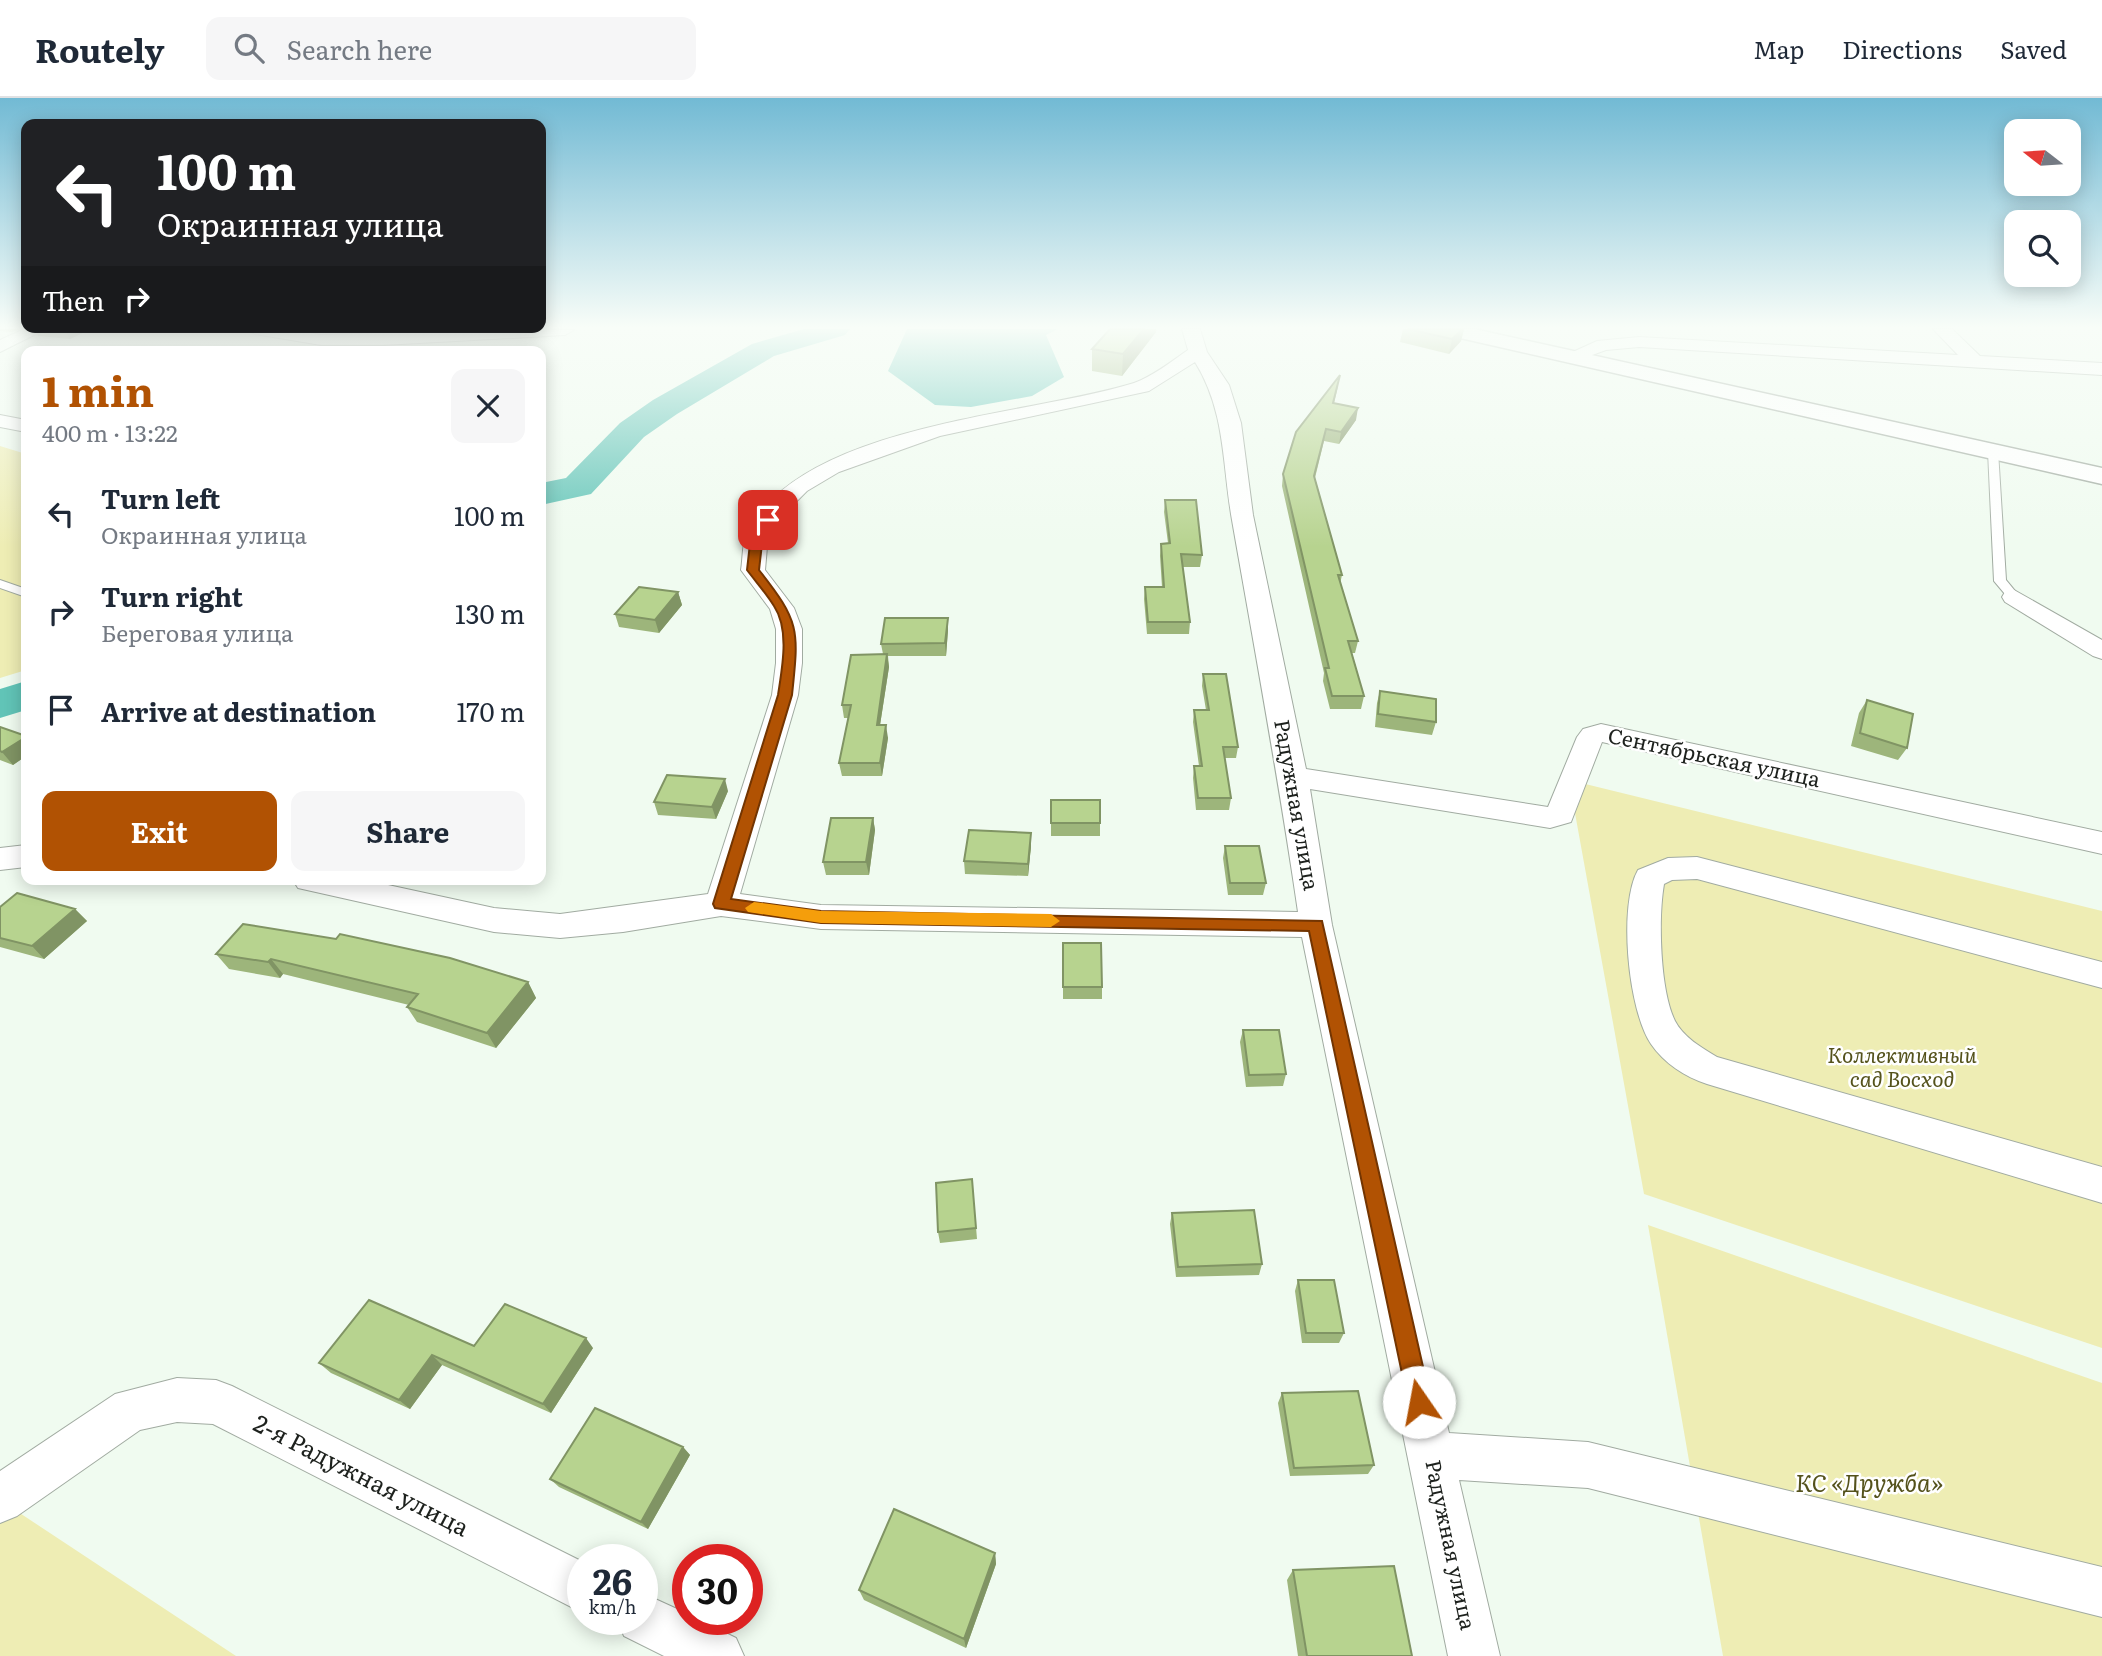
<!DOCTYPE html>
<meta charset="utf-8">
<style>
:root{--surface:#fff;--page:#f6f6f7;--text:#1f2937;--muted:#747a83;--line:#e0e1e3;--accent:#b15203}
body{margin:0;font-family:Literata,serif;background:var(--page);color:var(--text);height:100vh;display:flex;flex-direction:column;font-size:26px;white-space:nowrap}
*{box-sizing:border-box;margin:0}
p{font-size:23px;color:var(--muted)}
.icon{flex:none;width:38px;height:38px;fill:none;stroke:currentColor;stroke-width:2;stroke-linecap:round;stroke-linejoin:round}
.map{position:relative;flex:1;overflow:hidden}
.details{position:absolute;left:21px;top:248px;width:525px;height:539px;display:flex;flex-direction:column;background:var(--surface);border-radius:14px;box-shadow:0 4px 18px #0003}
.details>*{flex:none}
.guide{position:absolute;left:21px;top:21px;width:525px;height:214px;border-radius:14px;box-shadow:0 4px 18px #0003;background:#202124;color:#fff;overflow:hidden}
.needle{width:46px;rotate:287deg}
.fabs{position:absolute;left:2004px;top:21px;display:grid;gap:14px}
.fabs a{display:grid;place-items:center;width:77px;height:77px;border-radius:14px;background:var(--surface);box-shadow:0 4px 18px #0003;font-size:35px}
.speed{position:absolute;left:567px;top:1446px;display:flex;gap:14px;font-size:35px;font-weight:700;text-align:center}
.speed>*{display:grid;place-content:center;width:91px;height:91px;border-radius:50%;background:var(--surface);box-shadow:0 4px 18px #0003;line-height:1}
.speed small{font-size:18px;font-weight:400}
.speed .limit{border:10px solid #d22;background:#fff;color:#111}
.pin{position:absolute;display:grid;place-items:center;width:60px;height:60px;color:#fff;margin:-30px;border-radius:14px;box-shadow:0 4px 10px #0006}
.me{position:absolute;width:77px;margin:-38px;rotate:348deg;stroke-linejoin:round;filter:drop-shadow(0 0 5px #0008)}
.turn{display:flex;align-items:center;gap:24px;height:147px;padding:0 21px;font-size:32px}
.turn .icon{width:91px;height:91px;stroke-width:2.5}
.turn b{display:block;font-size:49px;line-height:60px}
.then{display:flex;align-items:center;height:66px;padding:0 21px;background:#0003;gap:14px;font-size:26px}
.round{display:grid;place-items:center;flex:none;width:74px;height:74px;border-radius:14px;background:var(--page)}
.summary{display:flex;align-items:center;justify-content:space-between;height:119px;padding:0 21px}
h1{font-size:42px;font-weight:700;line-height:52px;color:var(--accent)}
.cta{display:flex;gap:14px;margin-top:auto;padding:14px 21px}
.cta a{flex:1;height:80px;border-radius:14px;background:var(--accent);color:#fff;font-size:28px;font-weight:700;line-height:80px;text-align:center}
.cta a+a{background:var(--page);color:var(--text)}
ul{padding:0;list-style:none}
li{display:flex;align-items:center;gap:21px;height:98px;padding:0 21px}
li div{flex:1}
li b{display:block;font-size:26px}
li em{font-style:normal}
header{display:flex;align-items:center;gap:42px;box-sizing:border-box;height:98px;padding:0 35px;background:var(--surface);border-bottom:2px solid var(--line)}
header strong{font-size:33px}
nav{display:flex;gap:38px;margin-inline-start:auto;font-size:24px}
.search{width:490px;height:63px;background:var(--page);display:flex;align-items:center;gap:18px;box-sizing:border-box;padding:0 24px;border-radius:14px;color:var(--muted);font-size:26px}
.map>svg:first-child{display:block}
.green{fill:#eeedb4}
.water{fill:#61c4b7}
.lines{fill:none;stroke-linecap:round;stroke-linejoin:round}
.river{fill:#61c4b7;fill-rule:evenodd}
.lane-casing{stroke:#a1aba1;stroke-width:2}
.street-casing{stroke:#a1aba1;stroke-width:2}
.primary-casing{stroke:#a1aba1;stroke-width:3}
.lane{fill:#fff;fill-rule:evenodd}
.street{fill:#fff;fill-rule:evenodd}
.primary{fill:#fff;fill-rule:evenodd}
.wall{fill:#9db57b}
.shaded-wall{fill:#809464}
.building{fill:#b7d38f;stroke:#809464;stroke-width:2}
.route{fill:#b15203;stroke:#733502;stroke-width:2}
.slow{fill:#f59e0b}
.labels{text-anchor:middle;stroke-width:5;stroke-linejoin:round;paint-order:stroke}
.street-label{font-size:21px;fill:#1d211d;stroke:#fff}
.park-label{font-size:21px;font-style:italic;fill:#54521b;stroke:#fff}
.near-street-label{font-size:24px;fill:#1d211d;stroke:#fff}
.near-park-label{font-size:24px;font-style:italic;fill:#54521b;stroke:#fff}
</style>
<header>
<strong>Routely</strong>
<div class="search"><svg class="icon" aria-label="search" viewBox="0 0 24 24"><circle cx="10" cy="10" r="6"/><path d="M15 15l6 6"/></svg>Search here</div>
<nav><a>Map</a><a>Directions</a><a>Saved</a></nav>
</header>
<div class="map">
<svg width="2102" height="1558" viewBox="0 0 2102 1558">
<rect width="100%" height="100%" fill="#f0fbf0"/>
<path class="green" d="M0 348 26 356V572L0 580Z
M1569 682 2102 813V1250L1644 1096Z
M1648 1127 2102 1285V1558H1723Z
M0 1402 236 1558H0Z"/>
<path class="water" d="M907 231H1058L1046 237 1064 279 1032 298 971 309 935 307 888 273Z"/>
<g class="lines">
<path class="river" d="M804 231H850L845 237 774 258 677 316 644 339 591 396 541 407V385L566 380 620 325 653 302 752 246Z
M26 583V612L0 620V591Z"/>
<g class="lane-casing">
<path id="lane" d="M1993 350 1998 353 2006 482 2020 499 2014 503 2010 502 1994 483 1988 353Z
M0 482 26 491V499L0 490Z"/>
</g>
<g class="street-casing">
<path id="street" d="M24 231H46L0 254V242Z
M246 231H285L321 237 494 231 574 232 565 237 383 247H321L255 236Z
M1182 231H1200L1207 254 1229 287 1241 325 1253 417 1306 671 1548 709 1577 639 1583 631 1601 626 2102 734V756L1602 644 1571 724 1550 730 1310 691 1332 827 1449 1335 1588 1344 2102 1469V1519L1588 1390 1459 1382 1500 1558H1448L1302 839 821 831 721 818 623 834 560 840 494 834 298 790 293 782H365L494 810 560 816 708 796 772 597 776 565V531L770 511 741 472C743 461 742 445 747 435 802 325 1029 318 1134 285 1152 279 1172 263 1188 252ZM1195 264C1226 314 1222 366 1232 422 1255 553 1279 683 1298 814L821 807 740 796 798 597 802 565V531L794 510 765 472 768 437 787 413 807 393 839 374 940 338 1149 293Z
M1933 231H1952L1980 258 2102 265V277L1639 249 1606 252 1573 264 1564 258 1597 243 1639 239 1958 257Z
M0 317 26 322V334L0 329Z
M2014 492 2102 542V561L2093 558 2005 504 2002 499 2005 494Z
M26 747V769L0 772V750Z
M1697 759 2102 864V890L1697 781 1672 782 1664 786C1658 821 1660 892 1675 923 1683 939 1702 950 1717 959L2102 1069V1105L1707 986C1685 979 1664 965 1651 946 1628 912 1618 807 1638 772L1668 760Z
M177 1280 216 1282 232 1288 583 1464V1515L213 1326 177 1324 140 1332 17 1418 0 1425V1373L115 1296Z
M642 1495 688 1516V1521H697L736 1540 744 1558H664L624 1538 617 1521H642Z"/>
</g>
<g class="primary-casing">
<path id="primary" d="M1436 231H1474L2102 370V386L1447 237Z"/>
</g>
<use href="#lane" class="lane"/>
<use href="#street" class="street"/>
<use href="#primary" class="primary"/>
</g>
<path class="wall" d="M0 231H19L11 234 0 233Z
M34 231H91L70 241 38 238Z
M1403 231H1464L1461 243 1449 256 1400 244Z
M1156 234 1122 278 1092 273V251Z
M1338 288 1334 305 1356 322 1339 346 1324 343 1315 380 1342 477 1340 486 1358 543 1355 555H1352L1364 598 1361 611H1330L1323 583 1324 575 1282 388 1283 376Z
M1165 402 1202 457 1200 469H1182L1190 524 1189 536H1147L1144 501 1145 489H1162L1160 458 1161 446 1168 445 1164 414Z
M678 494 682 507 659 535 619 529 615 516Z
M948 532 946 558H888L889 569 880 627 888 640 882 678H842L839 665 848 620H844L842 607 883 556 881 546Z
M1203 576 1238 649 1236 660H1225L1231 700 1229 712H1196L1193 680 1194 668H1199L1193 624 1194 612H1206L1202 588Z
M1380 593 1436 624 1432 637 1375 629 1377 605Z
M1867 602 1907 650 1898 662 1851 648 1859 615Z
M0 629 26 638V658L13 667 0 662Z
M728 693 716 721 658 717 654 704Z
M1051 702 1100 725V738H1051Z
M873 720 875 732 869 777H826L823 764Z
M1031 748 1028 778 965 776 964 763Z
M1225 748 1266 785 1263 797H1228L1223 760Z
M0 809 75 811 87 823 44 861 0 849Z
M1063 845 1102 889V901H1063Z
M216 856 528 884 536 900 496 950 417 924 407 909 409 907 283 876 280 880 229 871Z
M1243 932 1286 976 1283 988 1246 989 1240 944Z
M972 1081 977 1141 940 1145 938 1134Z
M1172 1115 1262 1166 1259 1177 1176 1179 1170 1126Z
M1298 1182 1344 1235 1339 1245H1302L1295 1193Z
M474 1248 593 1250 551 1315 442 1267 410 1311 331 1275 319 1265Z
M1282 1295 1374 1367 1368 1376 1290 1378 1278 1305Z
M683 1349 690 1357 648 1431 559 1389 550 1381Z
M995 1455 996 1466 966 1550 864 1502 859 1492Z
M1293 1472 1412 1558H1298L1287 1482Z"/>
<path class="shaded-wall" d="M8 231H19L11 234Z
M66 231H91L70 241 64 232Z
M1144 231H1156V234L1122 278 1123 256Z
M1463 231H1464L1461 243 1449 256 1452 241Z
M1358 310 1356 322 1339 346 1341 334Z
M678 494 682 507 659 535 655 522Z
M948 520V532L946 558 945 545Z
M887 556 889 569 878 640 877 627Z
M886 627 888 640 882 678 880 665Z
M26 639V658L13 667 2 654Z
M725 681 728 693 716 721 712 709Z
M873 720 875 732 869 777 866 764Z
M1031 735V748L1028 778V766Z
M75 811 87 823 44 861 32 848Z
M271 861 283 876 280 880 268 864Z
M528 884 536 900 496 950 487 935Z
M586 1240 593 1250 551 1315 543 1306Z
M432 1257 442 1267 410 1311 399 1302Z
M683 1349 690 1357 648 1431 641 1424Z
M995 1455 996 1466 966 1550 964 1541Z"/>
<path class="building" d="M1110 231H1144L1123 256 1092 251Z
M1407 231H1463L1452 241Z
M1340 277 1333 305 1358 310 1341 334 1326 331 1314 378 1342 477H1338L1358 543H1348L1364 598H1332L1325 570H1329L1283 376 1296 334Z
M1165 402H1196L1202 457 1181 456 1190 524H1148L1145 489H1164L1161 446 1170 445Z
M639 489 678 494 655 522 615 516Z
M885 520H948L945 545 881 546Z
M887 556 877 627H886L880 665H839L851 607H842L851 557Z
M1203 576H1226L1238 649H1223L1231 700H1198L1194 668H1202L1194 612H1209Z
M1380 593 1436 601V624L1378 616Z
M1867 602 1913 616 1907 650 1860 635Z
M0 629 26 638V639L2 654 0 653Z
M667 677 725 681 712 709 654 704Z
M1051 702H1100V725H1051Z
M831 720H873L866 764H823Z
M969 732 1031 735 1028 766 964 763Z
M1225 748H1259L1266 785H1230Z
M17 795 75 811 32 848 0 840V809Z
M243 826 336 841 340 836 450 860 528 884 487 935 407 909 418 896 271 861 268 864 216 856Z
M1063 845H1101L1102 889H1063Z
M1243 932H1279L1286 976 1249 977Z
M972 1081 976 1130 938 1134 936 1085Z
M1254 1112 1262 1166 1178 1169 1172 1115Z
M1298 1182H1334L1344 1235H1306Z
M369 1202 474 1248 505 1206 586 1240 543 1306 432 1257 399 1302 319 1265Z
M1358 1293 1374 1367 1294 1370 1282 1295Z
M595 1310 683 1349 641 1424 550 1381Z
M894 1411 995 1455 964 1541 859 1492Z
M1394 1468 1412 1558H1307L1293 1472Z"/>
<linearGradient id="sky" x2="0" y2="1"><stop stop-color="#72bad4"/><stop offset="0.51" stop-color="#f8fdf8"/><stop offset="1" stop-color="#f8fdf8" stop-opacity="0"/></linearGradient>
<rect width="2102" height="449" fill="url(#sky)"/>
<path class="route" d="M764 420 774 422 763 437 759 472C800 524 799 531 792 597L731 801 821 813 1322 823 1431 1304 1427 1312 1419 1316 1411 1312 1408 1304 1309 833 821 825 715 810 713 806 778 597C782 570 790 532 774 508 766 495 756 484 747 472L751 437Z"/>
<path class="slow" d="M754 804 821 813 1051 816 1060 823 1051 829 821 825 748 814 745 810Z"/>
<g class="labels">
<g class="street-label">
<text transform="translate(1714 660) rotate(12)" y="7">Сентябрьская улица</text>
<text transform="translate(1296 707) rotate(80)" y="7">Радужная улица</text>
<text transform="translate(1450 1447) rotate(78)" y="7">Радужная улица</text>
</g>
<g class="park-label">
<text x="1902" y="965">Коллективный<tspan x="1902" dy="24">сад Восход</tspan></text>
</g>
<g class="near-street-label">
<text transform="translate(361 1378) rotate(27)" y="8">2-я Радужная улица</text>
</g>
<g class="near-park-label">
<text x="1869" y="1394">КС «Дружба»</text>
</g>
</g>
</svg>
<div class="fabs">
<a><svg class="needle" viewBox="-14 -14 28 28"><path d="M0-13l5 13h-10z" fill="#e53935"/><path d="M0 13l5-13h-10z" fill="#747a83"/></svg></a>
<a><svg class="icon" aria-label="search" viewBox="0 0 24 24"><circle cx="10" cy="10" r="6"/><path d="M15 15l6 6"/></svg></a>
</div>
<div class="speed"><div>26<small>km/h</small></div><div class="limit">30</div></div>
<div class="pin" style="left:768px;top:422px;background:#d93025"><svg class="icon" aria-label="arrive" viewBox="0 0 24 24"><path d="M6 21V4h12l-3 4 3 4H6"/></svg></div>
<svg class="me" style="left:1419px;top:1304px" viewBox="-20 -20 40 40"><circle r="19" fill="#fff"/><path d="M0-13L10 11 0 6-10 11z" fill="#b15203"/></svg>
<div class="guide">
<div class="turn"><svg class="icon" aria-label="left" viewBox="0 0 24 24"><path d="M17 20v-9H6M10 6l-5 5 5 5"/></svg><div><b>100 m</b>Окраинная улица</div></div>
<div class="then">Then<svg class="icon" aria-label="right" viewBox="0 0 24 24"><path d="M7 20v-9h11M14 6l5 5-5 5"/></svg></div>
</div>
<section class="details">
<div class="summary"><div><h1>1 min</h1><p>400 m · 13:22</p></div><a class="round"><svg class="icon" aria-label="close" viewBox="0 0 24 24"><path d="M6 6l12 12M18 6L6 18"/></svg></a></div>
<ul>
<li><svg class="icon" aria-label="left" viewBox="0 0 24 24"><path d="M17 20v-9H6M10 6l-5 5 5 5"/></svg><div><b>Turn left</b><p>Окраинная улица</p></div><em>100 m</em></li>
<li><svg class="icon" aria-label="right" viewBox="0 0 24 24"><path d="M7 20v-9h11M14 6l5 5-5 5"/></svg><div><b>Turn right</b><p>Береговая улица</p></div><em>130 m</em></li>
<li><svg class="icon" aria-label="arrive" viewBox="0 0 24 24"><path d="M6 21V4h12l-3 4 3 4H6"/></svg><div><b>Arrive at destination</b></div><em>170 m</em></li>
</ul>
<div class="cta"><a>Exit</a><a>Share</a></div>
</section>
</div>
